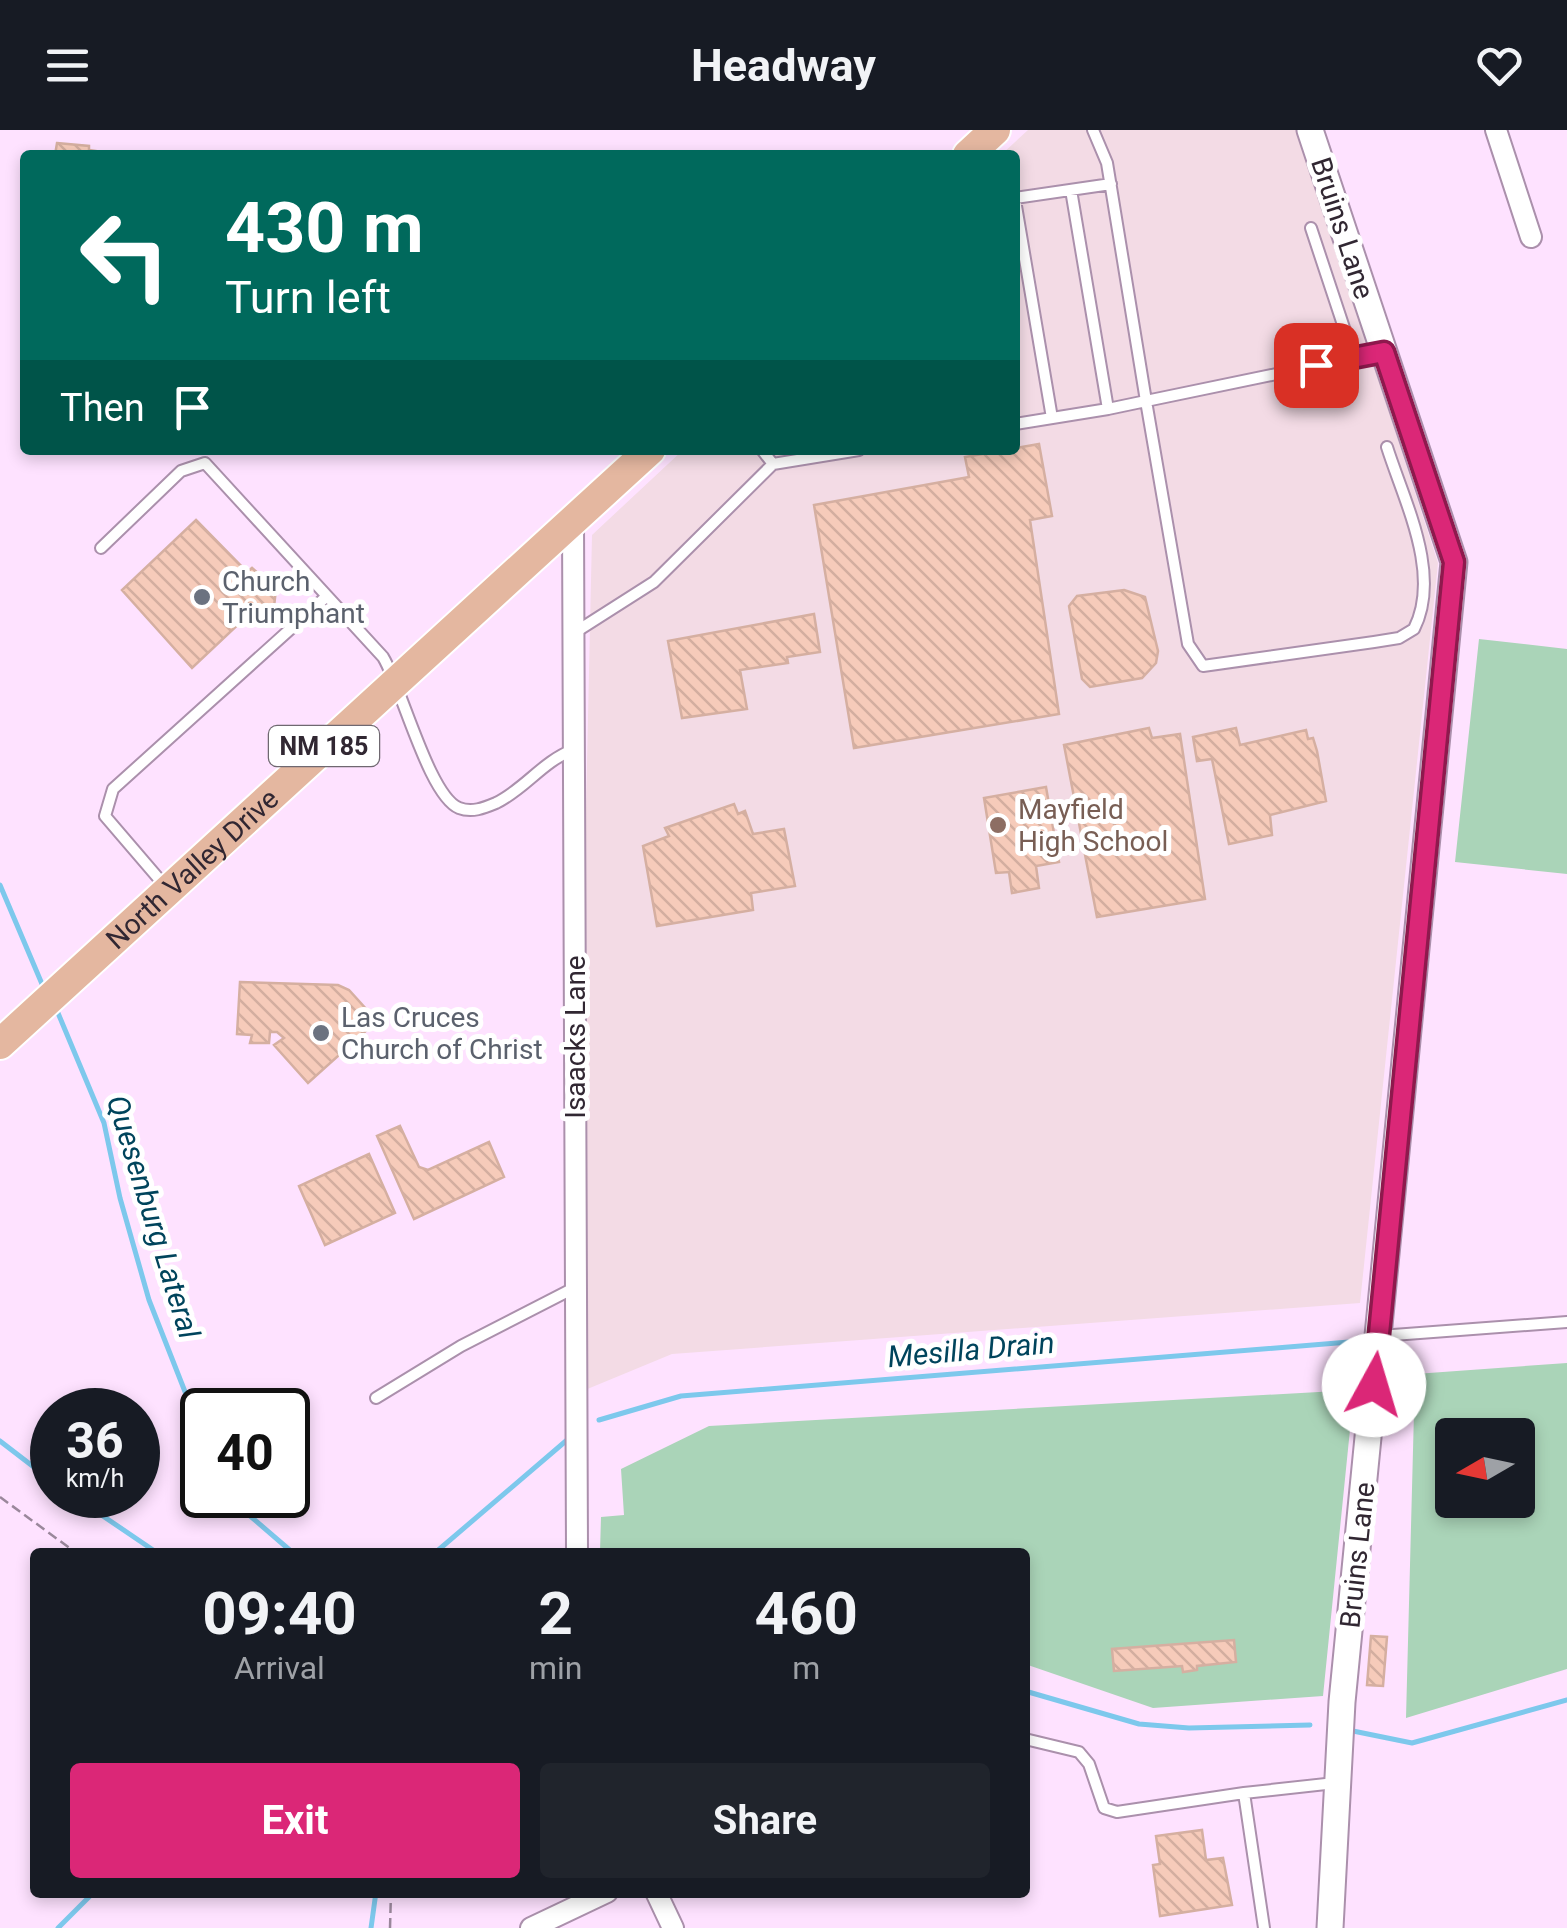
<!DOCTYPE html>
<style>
:root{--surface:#171b24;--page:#20242c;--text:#f1f3f6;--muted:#9ea1a6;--accent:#db2777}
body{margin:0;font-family:Roboto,sans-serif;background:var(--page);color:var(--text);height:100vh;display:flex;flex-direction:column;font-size:38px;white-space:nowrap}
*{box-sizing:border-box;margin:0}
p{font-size:32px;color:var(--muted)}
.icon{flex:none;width:55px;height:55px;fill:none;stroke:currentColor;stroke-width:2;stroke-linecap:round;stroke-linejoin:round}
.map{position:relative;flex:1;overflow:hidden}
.drawer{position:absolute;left:30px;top:1418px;width:1000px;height:350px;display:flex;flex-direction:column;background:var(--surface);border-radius:10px;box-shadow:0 5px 15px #0003}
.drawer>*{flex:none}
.banner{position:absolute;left:20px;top:20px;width:1000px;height:305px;border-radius:10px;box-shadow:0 5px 15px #0003;background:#00695c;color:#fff;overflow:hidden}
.needle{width:65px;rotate:261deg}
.controls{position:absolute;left:1435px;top:1288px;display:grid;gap:20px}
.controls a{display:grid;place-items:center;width:100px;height:100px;border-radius:10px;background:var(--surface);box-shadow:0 5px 15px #0003;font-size:50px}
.speed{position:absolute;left:30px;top:1258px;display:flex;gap:20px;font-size:50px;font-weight:700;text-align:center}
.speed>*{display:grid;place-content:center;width:130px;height:130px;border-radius:50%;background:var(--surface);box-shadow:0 5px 15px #0003;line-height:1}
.speed small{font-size:25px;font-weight:400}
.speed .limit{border:5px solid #111;border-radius:15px;background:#fff;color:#111}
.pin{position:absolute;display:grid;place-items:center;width:85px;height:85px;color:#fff;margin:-42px;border-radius:20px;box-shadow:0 5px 15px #0006}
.me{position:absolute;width:110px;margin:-55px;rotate:6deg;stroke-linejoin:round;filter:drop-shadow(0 0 8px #0008)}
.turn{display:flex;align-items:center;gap:35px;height:210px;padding:0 40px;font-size:45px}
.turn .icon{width:130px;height:130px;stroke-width:2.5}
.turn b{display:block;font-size:70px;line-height:85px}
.then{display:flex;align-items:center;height:95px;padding:0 40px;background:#0003;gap:20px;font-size:38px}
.eta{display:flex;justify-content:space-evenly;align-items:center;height:170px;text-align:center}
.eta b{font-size:60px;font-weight:700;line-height:70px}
.cta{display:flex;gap:20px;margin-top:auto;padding:20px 40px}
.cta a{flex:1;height:115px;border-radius:10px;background:var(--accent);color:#fff;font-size:40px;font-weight:700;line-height:115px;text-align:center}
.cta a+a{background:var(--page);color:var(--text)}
header{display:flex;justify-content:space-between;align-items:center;height:130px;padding:0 40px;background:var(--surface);font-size:45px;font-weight:700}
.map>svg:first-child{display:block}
.education{fill:#f3dbe5}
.pitch{fill:#aad4b8;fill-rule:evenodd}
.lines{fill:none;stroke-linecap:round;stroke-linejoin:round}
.stream{stroke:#7dc8ec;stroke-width:5}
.building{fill:url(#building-back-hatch);stroke:#d5afa1;stroke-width:2.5}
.service-casing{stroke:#ab90ac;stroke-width:14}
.minor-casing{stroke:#ab90ac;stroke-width:24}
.tertiary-casing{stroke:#ab90ac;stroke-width:29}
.primary-casing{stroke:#fff;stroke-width:34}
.path{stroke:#9a879b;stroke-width:2.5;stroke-dasharray:10 5;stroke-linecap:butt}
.service{stroke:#fff;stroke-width:10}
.minor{stroke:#fff;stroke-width:20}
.tertiary{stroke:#fff;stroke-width:25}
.primary{stroke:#e4b7a0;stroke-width:30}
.route-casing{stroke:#8e194d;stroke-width:25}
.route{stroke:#db2777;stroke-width:18}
.worship-dot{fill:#6b7280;stroke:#fff;stroke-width:4}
.education-dot{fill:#8d6e63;stroke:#fff;stroke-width:4}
.labels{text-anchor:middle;stroke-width:10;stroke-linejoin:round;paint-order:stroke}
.shield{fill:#fff;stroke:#6f6870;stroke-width:2.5}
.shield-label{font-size:25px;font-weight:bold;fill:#312732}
.street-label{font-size:28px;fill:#312732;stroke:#fff}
.worship-label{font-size:28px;fill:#5b616d;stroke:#fff;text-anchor:start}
.education-label{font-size:28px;fill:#785e54;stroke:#fff;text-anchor:start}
.water-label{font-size:30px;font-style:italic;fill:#00445c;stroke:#fff}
</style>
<header><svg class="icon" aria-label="menu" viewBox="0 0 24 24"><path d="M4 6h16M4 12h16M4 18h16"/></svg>Headway<svg class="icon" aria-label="heart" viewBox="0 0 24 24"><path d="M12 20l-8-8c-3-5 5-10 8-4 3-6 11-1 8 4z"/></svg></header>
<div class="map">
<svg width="1567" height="1798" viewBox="0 0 1567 1798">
<defs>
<pattern id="building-back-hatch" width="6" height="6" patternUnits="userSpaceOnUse" patternTransform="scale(2.5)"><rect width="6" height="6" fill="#f6cbba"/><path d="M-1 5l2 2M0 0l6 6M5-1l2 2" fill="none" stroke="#d3aea0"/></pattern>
</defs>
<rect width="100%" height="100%" fill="#fee2ff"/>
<path class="education" d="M1028 0H1297L1438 433 1360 1173 672 1224 585 1260 587 1012 582 862 592 405 683 320H1015V25H1001Z"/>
<path class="pitch" d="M1479 509 1567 519V744L1455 732Z
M1567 1233V1539L1406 1588 1415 1244ZM1452 1305H1518V1370H1452Z
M1354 1260 1323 1566 1153 1578 1025 1534V1422H600L601 1387 624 1385 621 1339 709 1296Z"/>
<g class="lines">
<path class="stream" d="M0 755 42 854
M58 883 104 993 120 1068 149 1170 202 1305
M599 1290 681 1266 1349 1212
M0 1311 52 1351
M72 1365 156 1422
M236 1365 249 1385 292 1422
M436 1422 567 1310
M1025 1561 1139 1594 1189 1598 1310 1595
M1353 1601 1412 1613 1567 1570
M58 1798 94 1762
M371 1798 376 1762"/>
</g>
<path class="building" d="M57 13 89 16V20L103 22V25H55Z
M1039 314 1052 386 1030 390 1059 584 854 618 814 375 969 347 965 327Z
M196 390 247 442 252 438 276 459 274 477 267 475 252 490 246 487 192 538 122 460Z
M1124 460 1145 467 1158 521 1156 533 1142 548 1090 557 1082 549 1069 476 1077 466Z
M814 484 820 522 787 527 788 533 740 540 747 579 682 588 668 511Z
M1149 598 1152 608 1180 604 1205 769 1097 787 1064 615Z
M1236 598 1240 615 1306 600 1308 609 1313 608 1317 621 1326 671 1270 685 1272 705 1229 714 1212 629 1197 631 1193 607Z
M1046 657 1059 732 1036 736 1039 758 1012 763 1009 742 996 743 984 668Z
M734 674 738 684 745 681 753 704 784 699 795 756 751 763 753 780 657 796 643 716 669 706 665 698Z
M240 852 338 855 349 860 377 891 308 953 274 915 284 908 277 902H270L269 913H250L252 905 237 904Z
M400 996 419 1037 428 1040 489 1012 504 1047 414 1089 377 1006Z
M369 1024 395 1083 325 1115 299 1056Z
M1371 1506 1387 1507 1383 1556 1367 1555Z
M1234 1510 1236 1532 1197 1536V1540L1183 1542 1182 1536 1114 1541 1112 1519Z
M1202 1700 1206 1730 1223 1728 1232 1775 1160 1786 1153 1735 1160 1734 1156 1706Z"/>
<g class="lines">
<g class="service-casing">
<path id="service" d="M1093 0 1107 33 1146 271 1383 222
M1015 68 1111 54
M1015 70 1052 288
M1311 98 1354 228
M1108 279 1146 271 1188 514 1203 536 1374 512 1399 508 1414 499C1442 444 1404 371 1387 317
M1015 294 1108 279 1071 60
M762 320 773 334 859 320
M101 418 181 341 205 333 383 527C402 558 429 666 459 678 472 683 484 678 496 673 525 659 543 631 573 620
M574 503 654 452 773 334
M165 756 105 686 113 659 327 466
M1380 1206 1567 1192
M376 1268 461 1216 576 1157
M1025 1609 1079 1622 1089 1634 1104 1678 1117 1682 1244 1663 1264 1798
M1244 1663 1335 1653"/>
</g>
<g class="minor-casing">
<path id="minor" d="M1496 0 1531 107
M573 391 577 1422
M656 1762 673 1798
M531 1798 607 1762"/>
</g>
<g class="tertiary-casing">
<path id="tertiary" d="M1310 0 1454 432 1342 1572 1330 1798"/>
</g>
<g class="primary-casing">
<g id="primary">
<path d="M968 25 995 0"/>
<path id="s1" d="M0 914 650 320"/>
</g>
</g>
<path class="path" d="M0 1367 75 1422
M390 1798 391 1762"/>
<use href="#service" class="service"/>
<use href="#minor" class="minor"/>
<use href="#tertiary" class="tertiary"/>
<use href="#primary" class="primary"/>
</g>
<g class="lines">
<g class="route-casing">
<path id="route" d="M1316 235 1384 222 1454 432 1374 1255"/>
</g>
<use href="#route" class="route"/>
</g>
<g class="worship-dot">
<circle cx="202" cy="467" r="10"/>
<circle cx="321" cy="903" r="10"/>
</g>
<circle class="education-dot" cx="998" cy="695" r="10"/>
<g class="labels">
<rect class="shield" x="269" y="596" width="110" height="40" rx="8"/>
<g class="shield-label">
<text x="324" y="625">NM 185</text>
</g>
<g class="street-label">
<text transform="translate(1343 98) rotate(72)" y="10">Bruins Lane</text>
<text dy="10" stroke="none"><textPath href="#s1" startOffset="260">North Valley Drive</textPath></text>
<text transform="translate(575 907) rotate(-90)" y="10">Isaacks Lane</text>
<text transform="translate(1357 1425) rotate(-84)" y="10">Bruins Lane</text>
</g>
<g class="worship-label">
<text x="222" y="461">Church<tspan x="222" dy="32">Triumphant</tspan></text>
<text x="341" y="897">Las Cruces<tspan x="341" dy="32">Church of Christ</tspan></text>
</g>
<g class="education-label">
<text x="1018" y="689">Mayfield<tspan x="1018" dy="32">High School</tspan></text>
</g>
<g class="water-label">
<text transform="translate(153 1087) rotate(73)" y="10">Quesenburg Lateral</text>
<text transform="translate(971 1220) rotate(-5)" y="10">Mesilla Drain</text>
</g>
</g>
</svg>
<div class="controls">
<a><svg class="needle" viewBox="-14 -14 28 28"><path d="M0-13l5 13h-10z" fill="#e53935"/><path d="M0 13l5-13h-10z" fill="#9ea1a6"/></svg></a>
</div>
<div class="speed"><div>36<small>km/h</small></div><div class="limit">40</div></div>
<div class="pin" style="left:1316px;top:235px;background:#d93025"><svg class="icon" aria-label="arrive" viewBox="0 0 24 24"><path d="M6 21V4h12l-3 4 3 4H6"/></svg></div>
<svg class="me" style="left:1374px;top:1255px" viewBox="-20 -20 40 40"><circle r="19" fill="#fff"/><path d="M0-13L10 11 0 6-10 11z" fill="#db2777"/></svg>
<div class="banner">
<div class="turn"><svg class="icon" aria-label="left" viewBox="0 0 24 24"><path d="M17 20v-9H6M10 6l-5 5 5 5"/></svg><div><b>430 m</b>Turn left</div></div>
<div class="then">Then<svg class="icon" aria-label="arrive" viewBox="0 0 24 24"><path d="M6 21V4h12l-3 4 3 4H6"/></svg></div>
</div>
<section class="drawer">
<div class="eta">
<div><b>09:40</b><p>Arrival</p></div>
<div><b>2</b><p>min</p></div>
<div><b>460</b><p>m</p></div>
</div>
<div class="cta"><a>Exit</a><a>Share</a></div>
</section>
</div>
